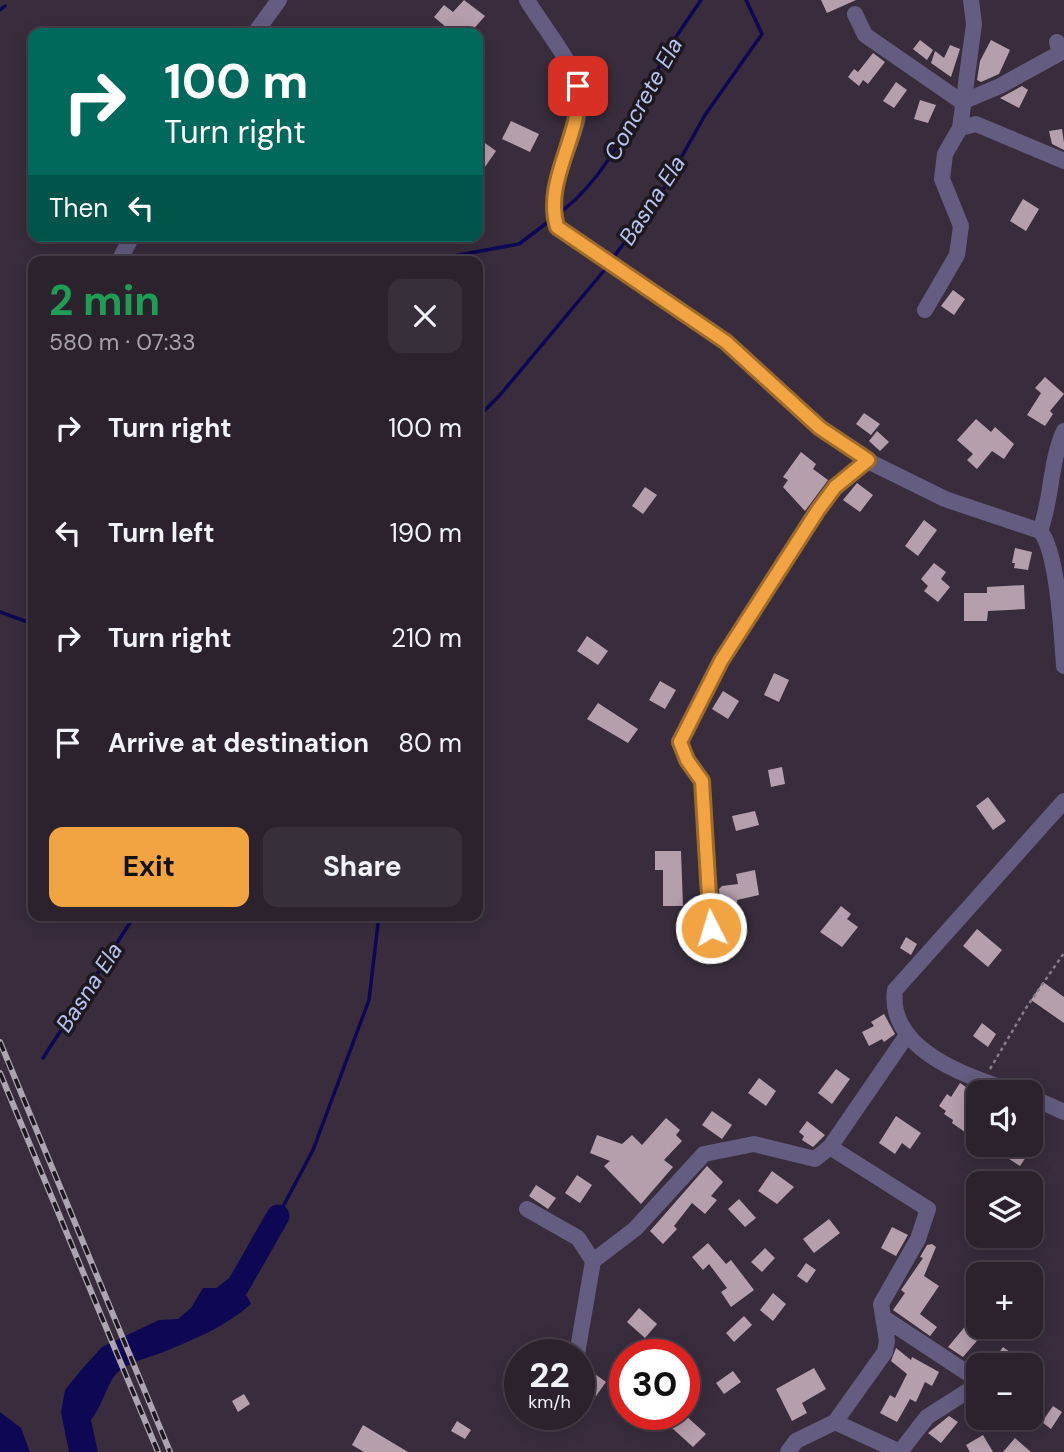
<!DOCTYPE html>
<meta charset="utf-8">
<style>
:root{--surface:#2b222e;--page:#372f3a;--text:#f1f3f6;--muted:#a6a4aa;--line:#473f4a;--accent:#f3a442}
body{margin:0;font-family:"DM Sans",sans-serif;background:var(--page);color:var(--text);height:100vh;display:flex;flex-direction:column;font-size:26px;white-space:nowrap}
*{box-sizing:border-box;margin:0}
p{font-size:23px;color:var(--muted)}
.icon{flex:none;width:38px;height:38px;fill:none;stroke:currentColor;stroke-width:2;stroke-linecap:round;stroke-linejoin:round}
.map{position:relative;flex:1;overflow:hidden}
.side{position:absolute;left:28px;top:256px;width:455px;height:665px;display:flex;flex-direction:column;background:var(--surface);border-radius:14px;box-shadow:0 4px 18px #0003,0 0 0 2px var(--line)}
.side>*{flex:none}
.top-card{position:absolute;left:28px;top:28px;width:455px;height:214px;border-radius:14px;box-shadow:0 4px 18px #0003,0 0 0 2px var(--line);background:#00695c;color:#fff;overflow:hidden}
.buttons{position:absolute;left:966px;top:1080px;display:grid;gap:14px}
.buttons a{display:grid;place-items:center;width:77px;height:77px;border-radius:14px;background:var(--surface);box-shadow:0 4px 18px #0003,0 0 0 2px var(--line);font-size:35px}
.speed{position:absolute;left:504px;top:1339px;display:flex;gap:14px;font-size:35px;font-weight:700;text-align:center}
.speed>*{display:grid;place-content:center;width:91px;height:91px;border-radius:50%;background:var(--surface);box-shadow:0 4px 18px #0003,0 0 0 2px var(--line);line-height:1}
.speed small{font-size:18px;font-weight:400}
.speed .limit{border:10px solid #d22;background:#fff;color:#111}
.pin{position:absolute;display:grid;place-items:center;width:60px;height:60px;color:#fff;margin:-30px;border-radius:14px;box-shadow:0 4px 10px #0006}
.me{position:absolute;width:77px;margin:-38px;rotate:355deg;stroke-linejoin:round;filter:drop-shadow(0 0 5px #0008)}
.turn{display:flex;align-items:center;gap:24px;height:147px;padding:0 21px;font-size:32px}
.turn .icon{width:91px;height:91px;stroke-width:2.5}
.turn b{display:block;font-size:49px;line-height:60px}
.then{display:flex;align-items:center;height:66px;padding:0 21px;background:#0003;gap:14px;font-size:26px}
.round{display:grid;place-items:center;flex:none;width:74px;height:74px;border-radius:14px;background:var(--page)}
.headline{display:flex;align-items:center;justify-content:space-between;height:119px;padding:0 21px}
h1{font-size:42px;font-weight:700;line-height:52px;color:#1e9e55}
.cta{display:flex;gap:14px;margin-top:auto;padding:14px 21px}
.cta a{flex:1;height:80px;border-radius:14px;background:var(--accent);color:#111;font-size:28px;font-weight:700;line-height:80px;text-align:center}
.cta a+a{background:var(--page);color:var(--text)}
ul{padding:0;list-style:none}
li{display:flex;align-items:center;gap:21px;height:105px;padding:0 21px}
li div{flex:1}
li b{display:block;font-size:26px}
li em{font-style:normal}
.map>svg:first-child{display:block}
.water{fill:#0e0754}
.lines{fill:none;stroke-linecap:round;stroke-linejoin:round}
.stream{stroke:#0e0754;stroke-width:3.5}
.river{stroke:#0e0754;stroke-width:23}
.building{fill:#b69fad}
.path{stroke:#867c89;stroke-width:2.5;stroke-dasharray:3.5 3.5;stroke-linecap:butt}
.minor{stroke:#655d81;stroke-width:16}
.rail-casing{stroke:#ada4b1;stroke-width:6}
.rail{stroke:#1d171f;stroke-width:3.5;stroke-dasharray:10;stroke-linecap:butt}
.route-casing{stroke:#9e6b2b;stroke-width:18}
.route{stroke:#f3a442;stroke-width:12}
.labels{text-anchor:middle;stroke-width:7;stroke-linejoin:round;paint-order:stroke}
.water-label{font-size:23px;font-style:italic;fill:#b7c3ef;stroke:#1d171f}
</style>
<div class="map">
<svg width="1064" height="1452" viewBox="0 0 1064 1452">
<rect width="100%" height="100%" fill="#392d3d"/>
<path class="water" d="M203 1288H224L247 1296 251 1304C225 1327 193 1340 161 1353 147 1358 128 1362 117 1373 108 1382 102 1406 91 1420L98 1452H69L61 1412 65 1390 82 1369 102 1347 159 1320 178 1319 191 1308Z
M0 1412 21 1428 30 1452H0Z"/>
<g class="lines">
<path class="stream" d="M0 10 5 6
M561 212C616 169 636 105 671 45 680 30 691 15 701 0
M613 258 663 190 705 115 762 34 746 0
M426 261 519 244 552 219
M478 417 500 395 607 267
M0 612 33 624
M43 1058 135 915
M278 1216 313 1150 369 1000 379 915"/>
<path class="river" d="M208 1309 238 1286 278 1216"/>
</g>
<path class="building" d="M464 0 485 16 470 33 459 27 453 33 434 17 444 5 453 12Z
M821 0H856L827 13Z
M920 40 933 50 927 60 913 49Z
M991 40 1010 50 999 74 981 82 977 80 980 61Z
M950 45 960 49 951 77 931 63 935 51 944 58Z
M873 53 885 62 868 84 863 80 859 86 848 77 854 69 858 72Z
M896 82 907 90 894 108 883 101Z
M1022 86 1028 90 1019 108 1000 98Z
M920 100 936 105 928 123 914 119Z
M511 121 539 134 530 152 502 139Z
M1062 129 1064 143V150L1052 144 1049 131Z
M478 138 496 151 478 177Z
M1023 199 1039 209 1026 231 1010 221Z
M953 290 965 299 954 315 941 306Z
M1045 377 1064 394 1050 411 1053 414 1045 426 1027 415 1041 393 1035 388Z
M864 413 880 424 871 435 856 424Z
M976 419 991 432 995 427 1014 444 1004 459 992 451 977 469 967 460 973 454 957 440Z
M877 431 889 442 880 451 869 441Z
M801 452 816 464 813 469 828 480 805 511 783 487 788 480 783 477Z
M857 483 873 495 860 512 843 500Z
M645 487 657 495 643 514 632 506Z
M924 520 937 530 918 556 905 546Z
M1015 548 1032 552 1028 570 1014 568 1015 563H1012Z
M934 563 946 572 941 579 950 587 938 602 924 591 928 586 921 579Z
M1024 585 1025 609 988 611 987 621H964V593H987V587Z
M587 636 608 651 598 665 577 651Z
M774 673 789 680 779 702 764 695Z
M660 681 676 690 665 709 649 700Z
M723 691 739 701 728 719 712 709Z
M598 703 638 729 628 743 587 719Z
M782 767 785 784 771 787 768 770Z
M988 797 1006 821 993 830 976 806Z
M755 811 759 825 736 831 732 816Z
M655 851H681L683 906H663V870H655Z
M755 870 759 895 737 900 738 911 725 913 724 904 720 905 719 889 722 886 738 884 736 874Z
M841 906 851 914 847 919 858 927 842 947 820 932Z
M977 929 1002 950 988 967 963 946Z
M906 937 917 944 911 955 900 948Z
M1043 982 1064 997V1023L1031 1000Z
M884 1014 895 1034 884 1042 882 1039 869 1046 862 1032 874 1026 871 1022Z
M982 1023 996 1034 988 1047 973 1036Z
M836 1069 850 1079 832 1104 818 1093Z
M759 1078 776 1091 766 1106 748 1093Z
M960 1083 975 1093 966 1107 977 1115 965 1132 952 1123 953 1120 944 1114 946 1111 939 1106 947 1094 951 1097Z
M712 1111 732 1125 722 1139 702 1125Z
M896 1116 921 1133 910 1149 902 1143 895 1154 879 1143Z
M666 1118 680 1130 676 1135 682 1141 664 1160 673 1167 641 1204 604 1166 610 1161 590 1153 597 1135 622 1144 632 1135 642 1145Z
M807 1121 825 1135 813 1147 802 1140 804 1136 799 1132Z
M986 1144H1024L1019 1153 1026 1157 1020 1166Z
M707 1166 723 1182 711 1196 717 1200 705 1214 692 1203 674 1226 677 1229 663 1244 650 1231Z
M772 1171 794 1187 777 1204 758 1191Z
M577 1175 592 1185 580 1203 565 1193Z
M536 1185 556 1198 548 1209 529 1196Z
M739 1199 756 1218 745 1227 728 1209Z
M829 1219 840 1233 814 1253 803 1239Z
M892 1227 908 1235 896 1256 881 1248Z
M708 1243 726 1264 731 1260 754 1290 731 1307 721 1292 727 1288 709 1264 703 1270 692 1257Z
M932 1244 936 1247 924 1276 939 1286 920 1314 937 1327 930 1336 893 1310 905 1293 901 1290 923 1258 920 1257 927 1245Z
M765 1248 775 1258 762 1272 751 1262Z
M806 1263 816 1270 807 1283 797 1276Z
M773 1293 786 1304 773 1321 760 1310Z
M639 1308 657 1324 645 1338 627 1322Z
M744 1316 752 1325 734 1342 726 1333Z
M968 1323 982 1335 963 1357 948 1347Z
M1003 1347 1028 1365H990Z
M896 1348 911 1360 912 1357 939 1372 932 1386 925 1382 916 1402 910 1399 897 1422 880 1413 890 1395 895 1398 907 1374 891 1361Z
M814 1368 826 1389 802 1403 807 1413 792 1421 776 1389Z
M588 1369 606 1382 596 1396 579 1385Z
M733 1371 741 1382 724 1394 716 1383Z
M244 1394 250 1404 238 1412 232 1401Z
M978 1397V1422L964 1414 971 1401Z
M1053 1406 1062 1412 1051 1429 1042 1422Z
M685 1415 706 1434 693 1447 672 1428Z
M949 1416 958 1422 941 1443 928 1433Z
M457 1421 471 1430 465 1439 451 1431Z
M363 1425 408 1452H364L352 1445Z
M983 1435 993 1452H970L966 1445Z
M1015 1438 1031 1452H1003Z"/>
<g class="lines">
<path class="path" d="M990 1069 1026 1008 1064 953"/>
<path class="minor" d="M527 0C541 24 573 62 579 89 587 132 542 178 557 227L726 342 820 428 868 461 945 499 1040 531C1058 551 1062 637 1064 666
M855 14 865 35 962 102 1000 86 1060 53 1057 42
M255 33 279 0
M960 128 976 124 1064 161
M119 261 132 236
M925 310 957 255 961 226 942 179 945 154 960 128 974 24 971 0
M1040 531C1052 499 1050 461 1064 431
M711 928 702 781 687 760 679 742 721 661 818 510 835 487 868 461
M1016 1092C969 1078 887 1050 895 990L1064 801
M1031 1097 1064 1112
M527 1209 578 1238 593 1261 577 1354
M593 1261 635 1229 704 1154 754 1144 815 1159 830 1147
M884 1318 978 1380
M835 1422 900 1452 927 1417 974 1387H978
M788 1452 796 1441 835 1422 885 1352 887 1341 881 1304 918 1239 928 1209 830 1147 907 1035"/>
<g class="rail-casing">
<path id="rail" d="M0 1042 170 1452
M0 1073 158 1452"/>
</g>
<use href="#rail" class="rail"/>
</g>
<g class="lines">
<g class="route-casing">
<path id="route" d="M578 86C583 135 543 179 557 227L726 342 820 428 868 460 835 487 818 510 721 661 680 742 687 760 702 781 711 928"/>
</g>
<use href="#route" class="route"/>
</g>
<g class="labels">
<g class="water-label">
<text transform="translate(643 99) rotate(-61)" y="8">Concrete Ela</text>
<text transform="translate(652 200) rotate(-57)" y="8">Basna Ela</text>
<text transform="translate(89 987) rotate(-57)" y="8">Basna Ela</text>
</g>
</g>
</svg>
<div class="buttons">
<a><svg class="icon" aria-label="sound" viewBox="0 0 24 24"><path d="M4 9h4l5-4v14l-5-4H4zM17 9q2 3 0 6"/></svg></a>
<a><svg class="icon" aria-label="layers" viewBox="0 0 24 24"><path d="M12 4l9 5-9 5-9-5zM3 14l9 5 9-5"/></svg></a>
<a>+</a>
<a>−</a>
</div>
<div class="speed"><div>22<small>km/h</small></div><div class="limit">30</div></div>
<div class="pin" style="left:578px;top:86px;background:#d93025"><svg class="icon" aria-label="arrive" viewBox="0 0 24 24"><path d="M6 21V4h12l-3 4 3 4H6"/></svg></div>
<svg class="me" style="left:711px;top:928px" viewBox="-20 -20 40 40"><circle r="17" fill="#f3a442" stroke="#fff" stroke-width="3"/><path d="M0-11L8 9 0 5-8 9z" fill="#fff"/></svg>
<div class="top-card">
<div class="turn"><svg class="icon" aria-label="right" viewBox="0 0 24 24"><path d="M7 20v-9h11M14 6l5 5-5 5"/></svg><div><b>100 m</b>Turn right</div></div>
<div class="then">Then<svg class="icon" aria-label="left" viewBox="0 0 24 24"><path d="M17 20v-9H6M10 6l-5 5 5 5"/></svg></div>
</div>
<section class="side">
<div class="headline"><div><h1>2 min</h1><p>580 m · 07:33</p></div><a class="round"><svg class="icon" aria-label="close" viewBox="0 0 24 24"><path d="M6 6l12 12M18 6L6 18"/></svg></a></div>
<ul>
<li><svg class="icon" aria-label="right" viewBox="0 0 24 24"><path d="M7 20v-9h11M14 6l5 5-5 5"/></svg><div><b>Turn right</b></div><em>100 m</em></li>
<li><svg class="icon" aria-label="left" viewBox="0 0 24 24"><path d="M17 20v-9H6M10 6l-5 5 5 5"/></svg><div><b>Turn left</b></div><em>190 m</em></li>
<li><svg class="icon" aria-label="right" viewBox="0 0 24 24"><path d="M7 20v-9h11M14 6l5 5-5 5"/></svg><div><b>Turn right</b></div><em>210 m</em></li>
<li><svg class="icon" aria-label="arrive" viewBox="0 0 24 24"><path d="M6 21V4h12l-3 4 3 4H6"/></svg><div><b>Arrive at destination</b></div><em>80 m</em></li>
</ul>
<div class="cta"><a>Exit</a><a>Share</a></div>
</section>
</div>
